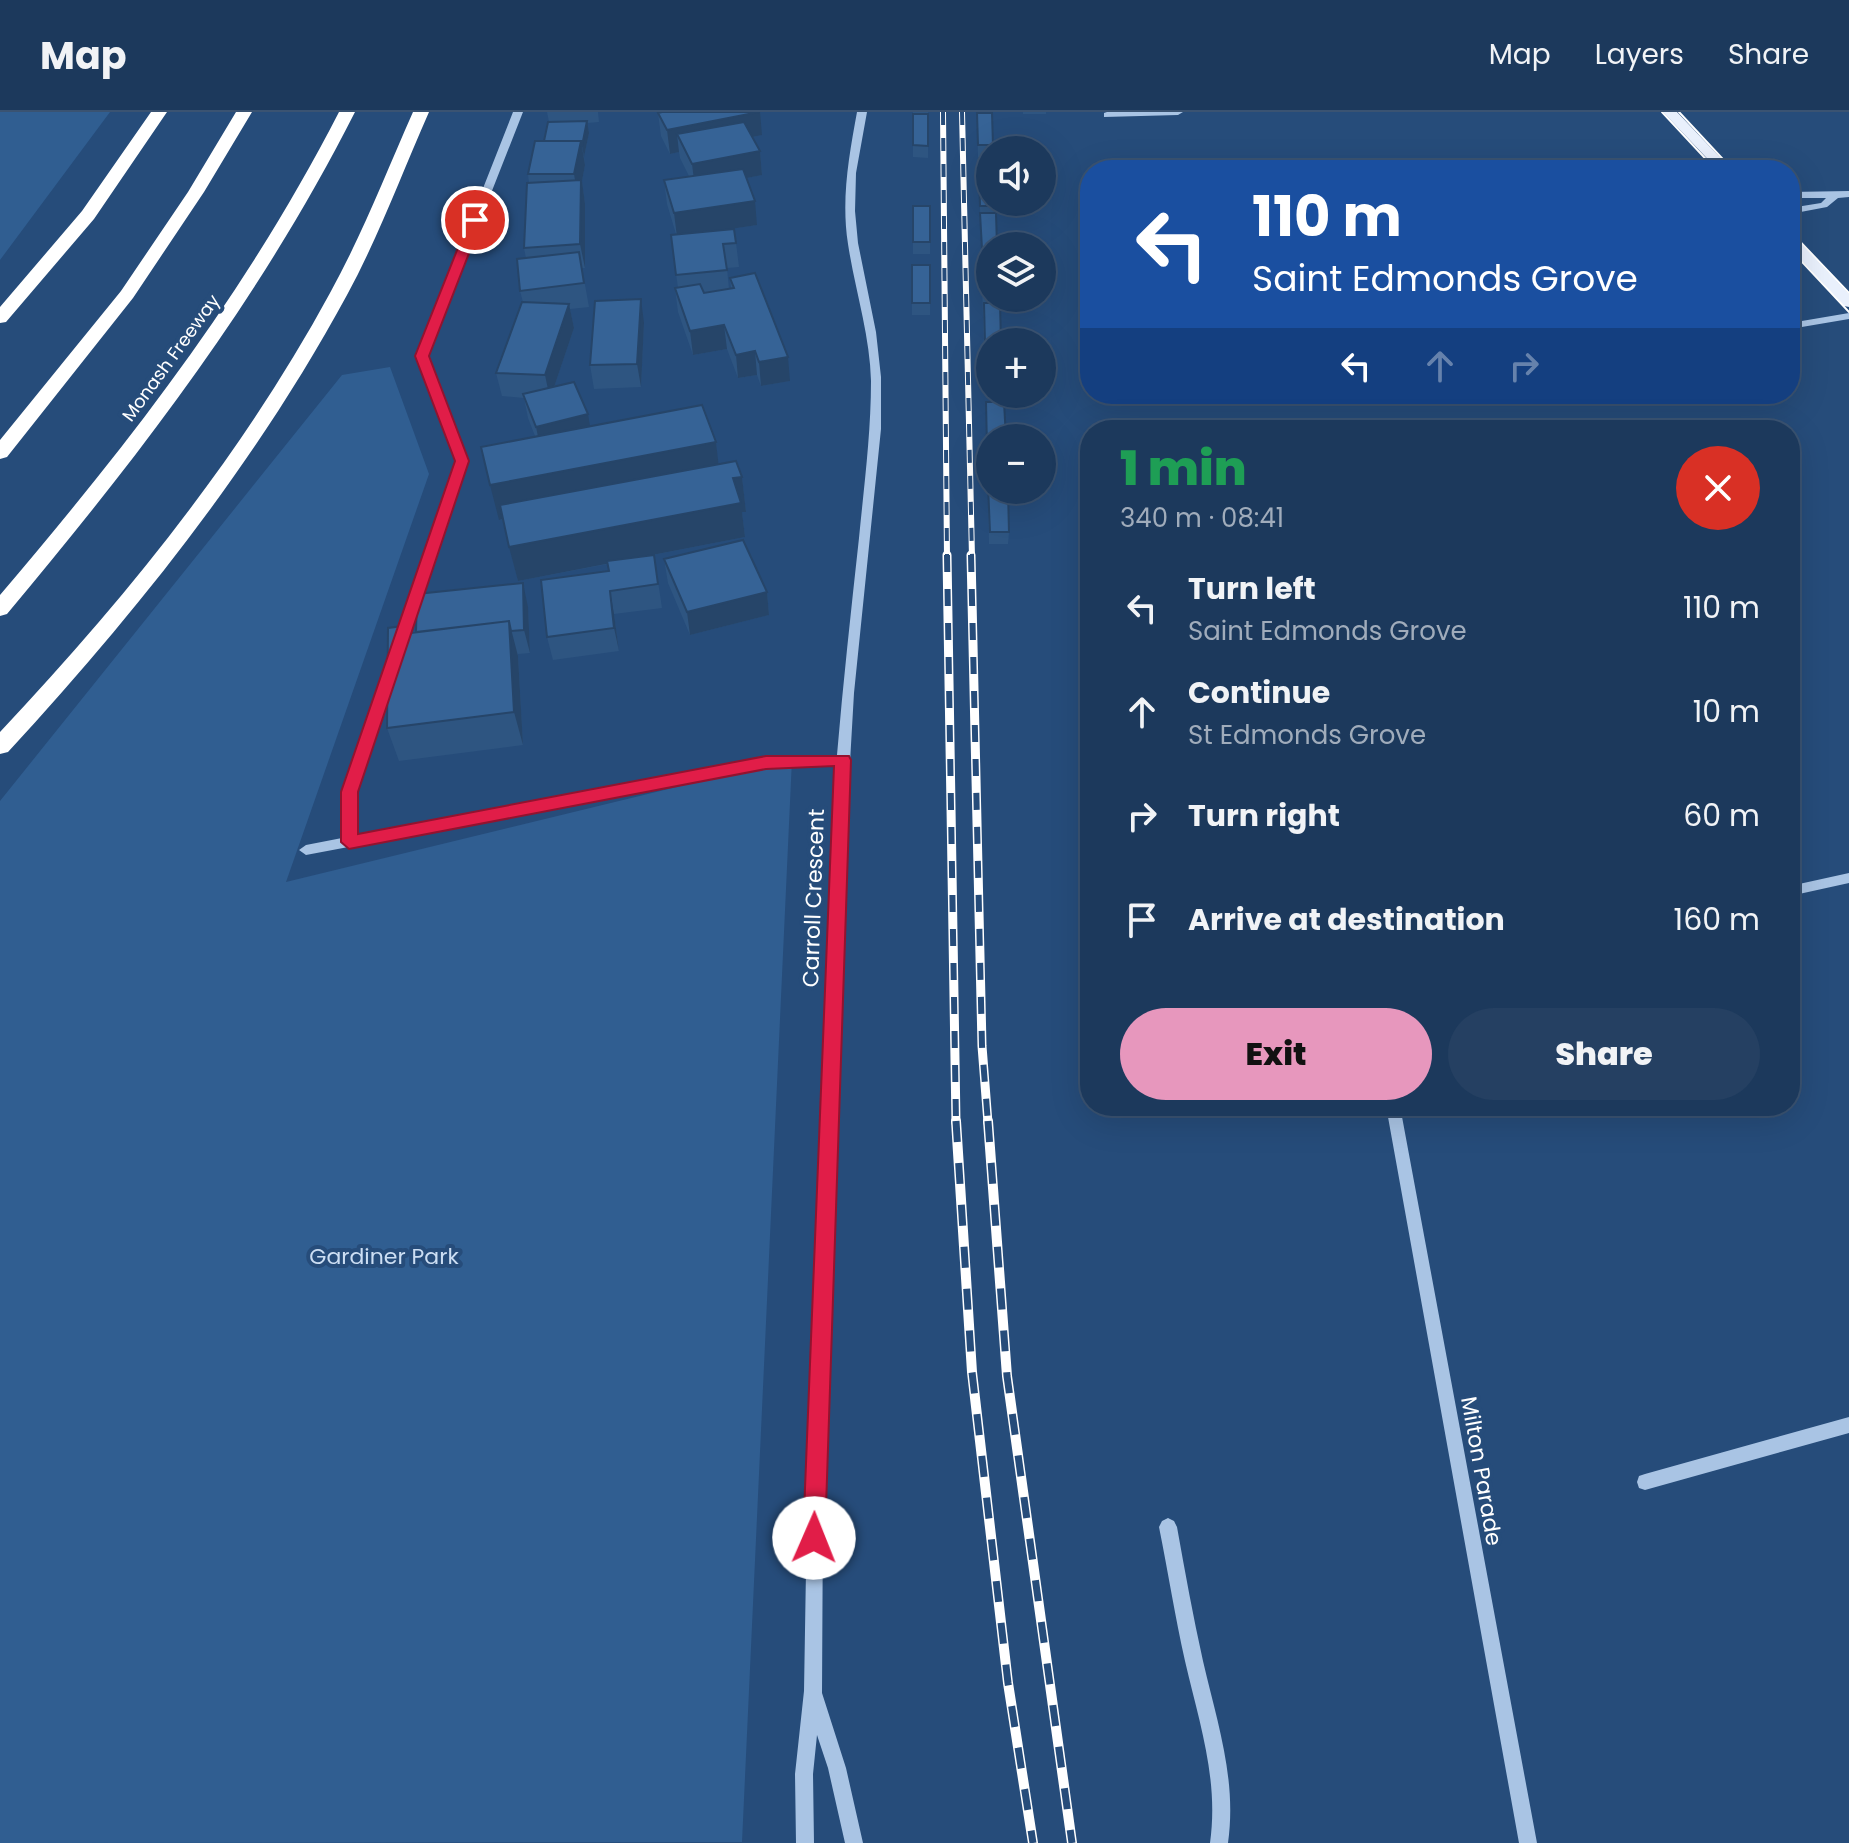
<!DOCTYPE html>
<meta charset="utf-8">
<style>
:root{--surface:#1c395c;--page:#254062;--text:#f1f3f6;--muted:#a0acbb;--line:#3a5372;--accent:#e797bd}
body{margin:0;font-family:Poppins,sans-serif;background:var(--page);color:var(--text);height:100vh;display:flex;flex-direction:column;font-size:30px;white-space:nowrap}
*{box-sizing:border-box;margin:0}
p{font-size:26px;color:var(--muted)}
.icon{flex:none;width:44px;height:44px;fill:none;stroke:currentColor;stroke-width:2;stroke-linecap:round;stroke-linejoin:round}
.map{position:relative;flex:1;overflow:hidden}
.side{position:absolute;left:1080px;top:308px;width:720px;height:696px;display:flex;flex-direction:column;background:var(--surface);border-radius:32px;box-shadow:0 8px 32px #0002,0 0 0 2px var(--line)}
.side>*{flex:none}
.guide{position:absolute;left:1080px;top:48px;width:720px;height:244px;border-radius:32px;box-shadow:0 8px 32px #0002,0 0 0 2px var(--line);background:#1a4fa0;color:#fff;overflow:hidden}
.controls{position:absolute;left:976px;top:24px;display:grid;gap:16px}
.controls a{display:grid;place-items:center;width:80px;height:80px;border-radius:50%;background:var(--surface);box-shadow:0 8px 32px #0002,0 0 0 2px var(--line);font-size:40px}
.pin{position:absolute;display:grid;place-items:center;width:68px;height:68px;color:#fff;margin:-34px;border:4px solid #fff;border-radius:50%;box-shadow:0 2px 8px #0007}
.me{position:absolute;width:88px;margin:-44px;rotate:1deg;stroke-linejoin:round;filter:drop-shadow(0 0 6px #0008)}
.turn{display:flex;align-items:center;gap:28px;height:168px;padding:0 40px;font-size:36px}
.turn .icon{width:104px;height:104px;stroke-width:2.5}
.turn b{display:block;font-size:56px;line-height:68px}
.lanes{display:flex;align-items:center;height:76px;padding:0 40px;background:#0003;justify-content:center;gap:40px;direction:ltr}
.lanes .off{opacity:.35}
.round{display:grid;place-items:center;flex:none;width:84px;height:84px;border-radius:42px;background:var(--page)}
.head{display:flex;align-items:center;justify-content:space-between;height:136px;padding:0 40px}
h1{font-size:48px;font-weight:800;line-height:60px;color:#1e9e55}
.action{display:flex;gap:16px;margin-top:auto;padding:16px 40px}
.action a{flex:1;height:92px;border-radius:48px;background:var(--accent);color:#111;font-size:32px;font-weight:800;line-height:92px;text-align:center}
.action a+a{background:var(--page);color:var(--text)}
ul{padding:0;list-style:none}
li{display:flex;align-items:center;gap:24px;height:104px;padding:0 40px}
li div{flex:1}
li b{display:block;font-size:30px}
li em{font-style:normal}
header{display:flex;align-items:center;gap:48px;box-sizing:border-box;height:112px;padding:0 40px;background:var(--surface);border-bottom:2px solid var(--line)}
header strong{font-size:38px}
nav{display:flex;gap:44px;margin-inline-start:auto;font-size:28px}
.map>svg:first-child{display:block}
.green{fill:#305e91}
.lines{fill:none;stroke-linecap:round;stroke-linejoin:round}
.minor{fill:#a9c4e4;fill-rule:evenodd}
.major{fill:#e9f0fc;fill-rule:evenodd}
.highway{fill:#fff;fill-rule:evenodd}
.tram{stroke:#fff;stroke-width:2}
.rail-far2-casing{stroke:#fff;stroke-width:6}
.rail-far1-casing{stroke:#fff;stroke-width:9}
.rail-casing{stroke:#fff;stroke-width:10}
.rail-far2{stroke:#264c7a;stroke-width:4;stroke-dasharray:13;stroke-linecap:butt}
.rail-far1{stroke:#264c7a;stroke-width:6;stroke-dasharray:17;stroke-linecap:butt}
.rail{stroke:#264c7a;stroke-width:7;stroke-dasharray:21;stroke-linecap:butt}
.wall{fill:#2e5581}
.shaded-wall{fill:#264569}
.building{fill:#366396;stroke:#264569;stroke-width:2}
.route{fill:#e11d48;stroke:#92132f;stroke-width:2}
.labels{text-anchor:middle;stroke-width:8;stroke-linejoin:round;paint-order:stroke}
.far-street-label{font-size:18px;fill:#fff;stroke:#264c7a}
.street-label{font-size:22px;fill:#fff;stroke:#264c7a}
.park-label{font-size:22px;fill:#ccdef3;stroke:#264c7a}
</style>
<header>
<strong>Map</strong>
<nav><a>Map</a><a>Layers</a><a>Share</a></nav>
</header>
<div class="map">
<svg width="1849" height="1731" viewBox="0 0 1849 1731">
<rect width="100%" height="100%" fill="#264c7a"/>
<path class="green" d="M0 0H110L0 148Z
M390 255 429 362 286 770 792 647 742 1730 0 1731V689L342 263Z"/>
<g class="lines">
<path class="minor" d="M513 0H523L427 244 468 349 406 530 400 534 394 530 456 349 417 244Z
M857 0H867L856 61 855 99 858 131 876 220 881 265V317L854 581 847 702 823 1397 822 1581 846 1656 863 1731H845L828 1656 817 1623 813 1662 814 1731H796L795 1662 804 1579 807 1397 837 653 766 656 306 743 299 738 306 733 342 726 344 680 387 554 393 550 399 554 356 680V723L766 646 837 643C843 571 851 499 859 426 864 374 871 322 871 269 870 223 855 178 848 132 841 87 849 44 857 0Z
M1107 0H1183L1178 3 1104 5V1Z
M1849 79V85L1838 86 1827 95 1790 102V96L1821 91 1826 86H1790V80Z
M1849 201V207L1790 217V211Z
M1361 282H1388L1383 285 1351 290 1346 287 1347 285Z
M1849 761V771L1790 784V774Z
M1386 994H1400L1537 1731H1519Z
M1849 1305V1321L1645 1378 1639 1376 1637 1370 1639 1364 1645 1362Z
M1168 1406 1174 1409 1177 1415C1185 1460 1193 1504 1203 1549 1217 1610 1237 1667 1228 1731H1210C1219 1667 1199 1610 1185 1549 1175 1504 1168 1460 1159 1415L1162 1409Z"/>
<path class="major" d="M1663 0H1677L1732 58H1718Z
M1790 124 1795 125 1849 182V195L1844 194 1790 136Z"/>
<path class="highway" d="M151 0H167L94 107 6 210 0 211V195L82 99Z
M236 0H252L204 80 133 186 7 345 0 347V328L121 179 188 80Z
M339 0H355C261 186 140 343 7 502L0 504V483C131 329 246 181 339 0Z
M413 0H429C402 61 379 124 347 183 256 351 137 500 8 640L0 642V620C126 486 242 343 330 181 362 123 386 61 413 0Z"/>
<path class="tram" d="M1662 0 1716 58
M1679 0 1733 58
M1790 119 1849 181
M1790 137 1849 200"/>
<g class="rail-far2-casing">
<path id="rail-far2" d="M943 0 947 445
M962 0 972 445"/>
</g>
<g class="rail-far1-casing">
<path id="rail-far1" d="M947 443 956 1011
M971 443 982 934 988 1011"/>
</g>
<g class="rail-casing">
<path id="rail" d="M956 1009 972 1260 1008 1571 1033 1731
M988 1009 1007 1264 1072 1731"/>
</g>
<use href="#rail-far2" class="rail-far2"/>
<use href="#rail-far1" class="rail-far1"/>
<use href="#rail" class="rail"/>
</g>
<path class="wall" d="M547 0H598L599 10 587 11 589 21 584 45 585 53 582 69 585 92V156H582L589 195 570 197 574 216 554 275 590 314 716 330 718 353 742 365 746 400H742L745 425 653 443H654L662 496 614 502 619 539 553 548 547 525 609 459 608 452 518 469 503 408H499L535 324 528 306 524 286 502 284 496 261 523 190 520 179 526 146 524 136 529 71 528 62 544 29 549 10Z
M913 0H928V46L913 45Z
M977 0H991L992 1 993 38H990V45H978Z
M1023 0H1046V2H1023Z
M658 1 762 23 753 25 760 39 762 63 746 66 757 113 722 118 736 131 739 155 727 156 729 177 731 176 730 166 790 269 761 274 757 263 738 266 727 237 693 243 678 200 675 176H678L671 123 676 122 667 92 664 68 689 64 680 46 679 40 670 42 661 24Z
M979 60 995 90V101L990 134V186H999L990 230V243H984Z
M913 94H930V142H913Z
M912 153H930V203H912Z
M644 211 641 275 594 277 590 253Z
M986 290 990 326V347H987Z
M988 373 1009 420 1008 432H989Z
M664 447 767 480 769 503 690 523 668 471Z
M528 495 530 541 518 542 523 633 399 649 387 616 413 521Z"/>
<path class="shaded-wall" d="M760 0 762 23 685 39 677 22 679 40 670 42 667 18Z
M587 9 589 21 584 45 582 34Z
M581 29 585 53 582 69 585 92V156L580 132 578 86 574 62Z
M760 39 762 63 695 76 692 52Z
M755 89 757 113 677 125 674 101Z
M641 187 644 211 641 275 637 252Z
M569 192 574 216 550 287 545 263Z
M724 213 727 237 693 243 690 219Z
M755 239 757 263 738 266 736 243Z
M788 245 790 269 761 274 759 250Z
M588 302 592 326 541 339 536 315Z
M716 330 720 365 499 408 490 373Z
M742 365 746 400H742L745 425 518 469 509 435 733 366Z
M523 471 528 495 530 541 524 518Z
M610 479 614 502 619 539 614 516Z
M767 480 769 503 690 523 687 500Z
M509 509 518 544 523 633 514 600Z"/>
<path class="building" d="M662 0H759L667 18 658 1Z
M977 1H992L993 33H978Z
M913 2H928V34L913 33Z
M587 9 582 34 581 29H544L548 10Z
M744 10 760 39 692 52 677 22Z
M535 29H581L574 62H528Z
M743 57 755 89 674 101 664 68Z
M979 60H990V90H995V94H980Z
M581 68 580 132 524 136 527 71Z
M913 94H930V130H913Z
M980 101H996L997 134H990V137H982Z
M734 117 736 131 723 132 727 158 676 163 671 123Z
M579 140 584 171 520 179 517 147Z
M982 145H990V183H983Z
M912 153H930V191H912Z
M755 161 788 245 759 250 755 239 736 243 724 213 690 219 675 176 700 172 704 181 734 176 730 166Z
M641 187 637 252 590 253 595 189Z
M522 190 569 192 545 263 496 261Z
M984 191H1000L1001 230 985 231Z
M574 270 588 302 536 315 523 282Z
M986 290H1004L1006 326H990V335H987Z
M702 293 716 330 490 373 481 335Z
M736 349 742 365 733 366 741 391 509 435 500 393Z
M988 373H990V378H1008L1009 420H990Z
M743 428 767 480 687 500 664 447Z
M654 443 658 472 610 479 614 516 547 525 541 468 609 459 607 449Z
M523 471 524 518 511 519 509 509 416 520 417 482Z
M509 509 514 600 387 616 388 516 411 513 410 521Z"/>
<path class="route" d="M475 104 482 108 429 244 469 349 358 680V722L766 644H849L851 648 825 1426 822 1433 814 1437 806 1433 803 1426 834 654 766 657 349 737 341 730V680L455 349 415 244 469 108Z"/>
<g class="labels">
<g class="far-street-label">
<text transform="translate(171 246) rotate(-54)" y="6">Monash Freeway</text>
</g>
<g class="street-label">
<text transform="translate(813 786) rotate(-88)" y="8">Carroll Crescent</text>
<text transform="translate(1482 1359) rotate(80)" y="8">Milton Parade</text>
</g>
<g class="park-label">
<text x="384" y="1152">Gardiner Park</text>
</g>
</g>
</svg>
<div class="controls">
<a><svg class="icon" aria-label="sound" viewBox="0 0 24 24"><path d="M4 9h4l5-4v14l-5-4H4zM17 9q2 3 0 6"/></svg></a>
<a><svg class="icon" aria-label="layers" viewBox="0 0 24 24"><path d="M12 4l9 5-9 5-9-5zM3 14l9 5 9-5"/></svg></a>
<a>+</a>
<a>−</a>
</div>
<div class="pin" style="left:475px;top:108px;background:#d93025"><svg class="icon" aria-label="arrive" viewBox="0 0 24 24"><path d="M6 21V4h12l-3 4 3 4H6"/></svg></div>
<svg class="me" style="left:814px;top:1426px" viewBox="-20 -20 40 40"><circle r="19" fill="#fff"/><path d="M0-13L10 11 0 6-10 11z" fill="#e11d48"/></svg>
<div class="guide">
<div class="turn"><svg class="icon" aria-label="left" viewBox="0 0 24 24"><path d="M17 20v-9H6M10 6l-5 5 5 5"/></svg><div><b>110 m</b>Saint Edmonds Grove</div></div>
<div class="lanes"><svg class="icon" aria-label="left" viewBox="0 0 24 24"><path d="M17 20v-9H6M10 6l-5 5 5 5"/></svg><svg class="icon off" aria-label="ahead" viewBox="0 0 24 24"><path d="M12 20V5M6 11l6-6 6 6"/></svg><svg class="icon off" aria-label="right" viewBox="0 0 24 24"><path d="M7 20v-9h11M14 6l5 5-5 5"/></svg></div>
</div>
<section class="side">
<div class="head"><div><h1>1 min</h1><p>340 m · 08:41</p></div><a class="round" style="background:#d93025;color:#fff"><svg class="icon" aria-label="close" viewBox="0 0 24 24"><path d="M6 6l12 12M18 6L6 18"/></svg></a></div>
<ul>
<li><svg class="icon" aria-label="left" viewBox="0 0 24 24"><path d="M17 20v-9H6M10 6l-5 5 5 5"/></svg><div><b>Turn left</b><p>Saint Edmonds Grove</p></div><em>110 m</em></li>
<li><svg class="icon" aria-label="ahead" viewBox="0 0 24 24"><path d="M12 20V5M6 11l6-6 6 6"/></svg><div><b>Continue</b><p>St Edmonds Grove</p></div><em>10 m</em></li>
<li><svg class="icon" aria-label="right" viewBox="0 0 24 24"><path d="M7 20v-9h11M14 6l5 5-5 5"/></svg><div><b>Turn right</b></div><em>60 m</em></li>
<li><svg class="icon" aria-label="arrive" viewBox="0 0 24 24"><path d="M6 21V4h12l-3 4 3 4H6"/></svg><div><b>Arrive at destination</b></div><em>160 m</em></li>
</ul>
<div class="action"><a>Exit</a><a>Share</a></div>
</section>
</div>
